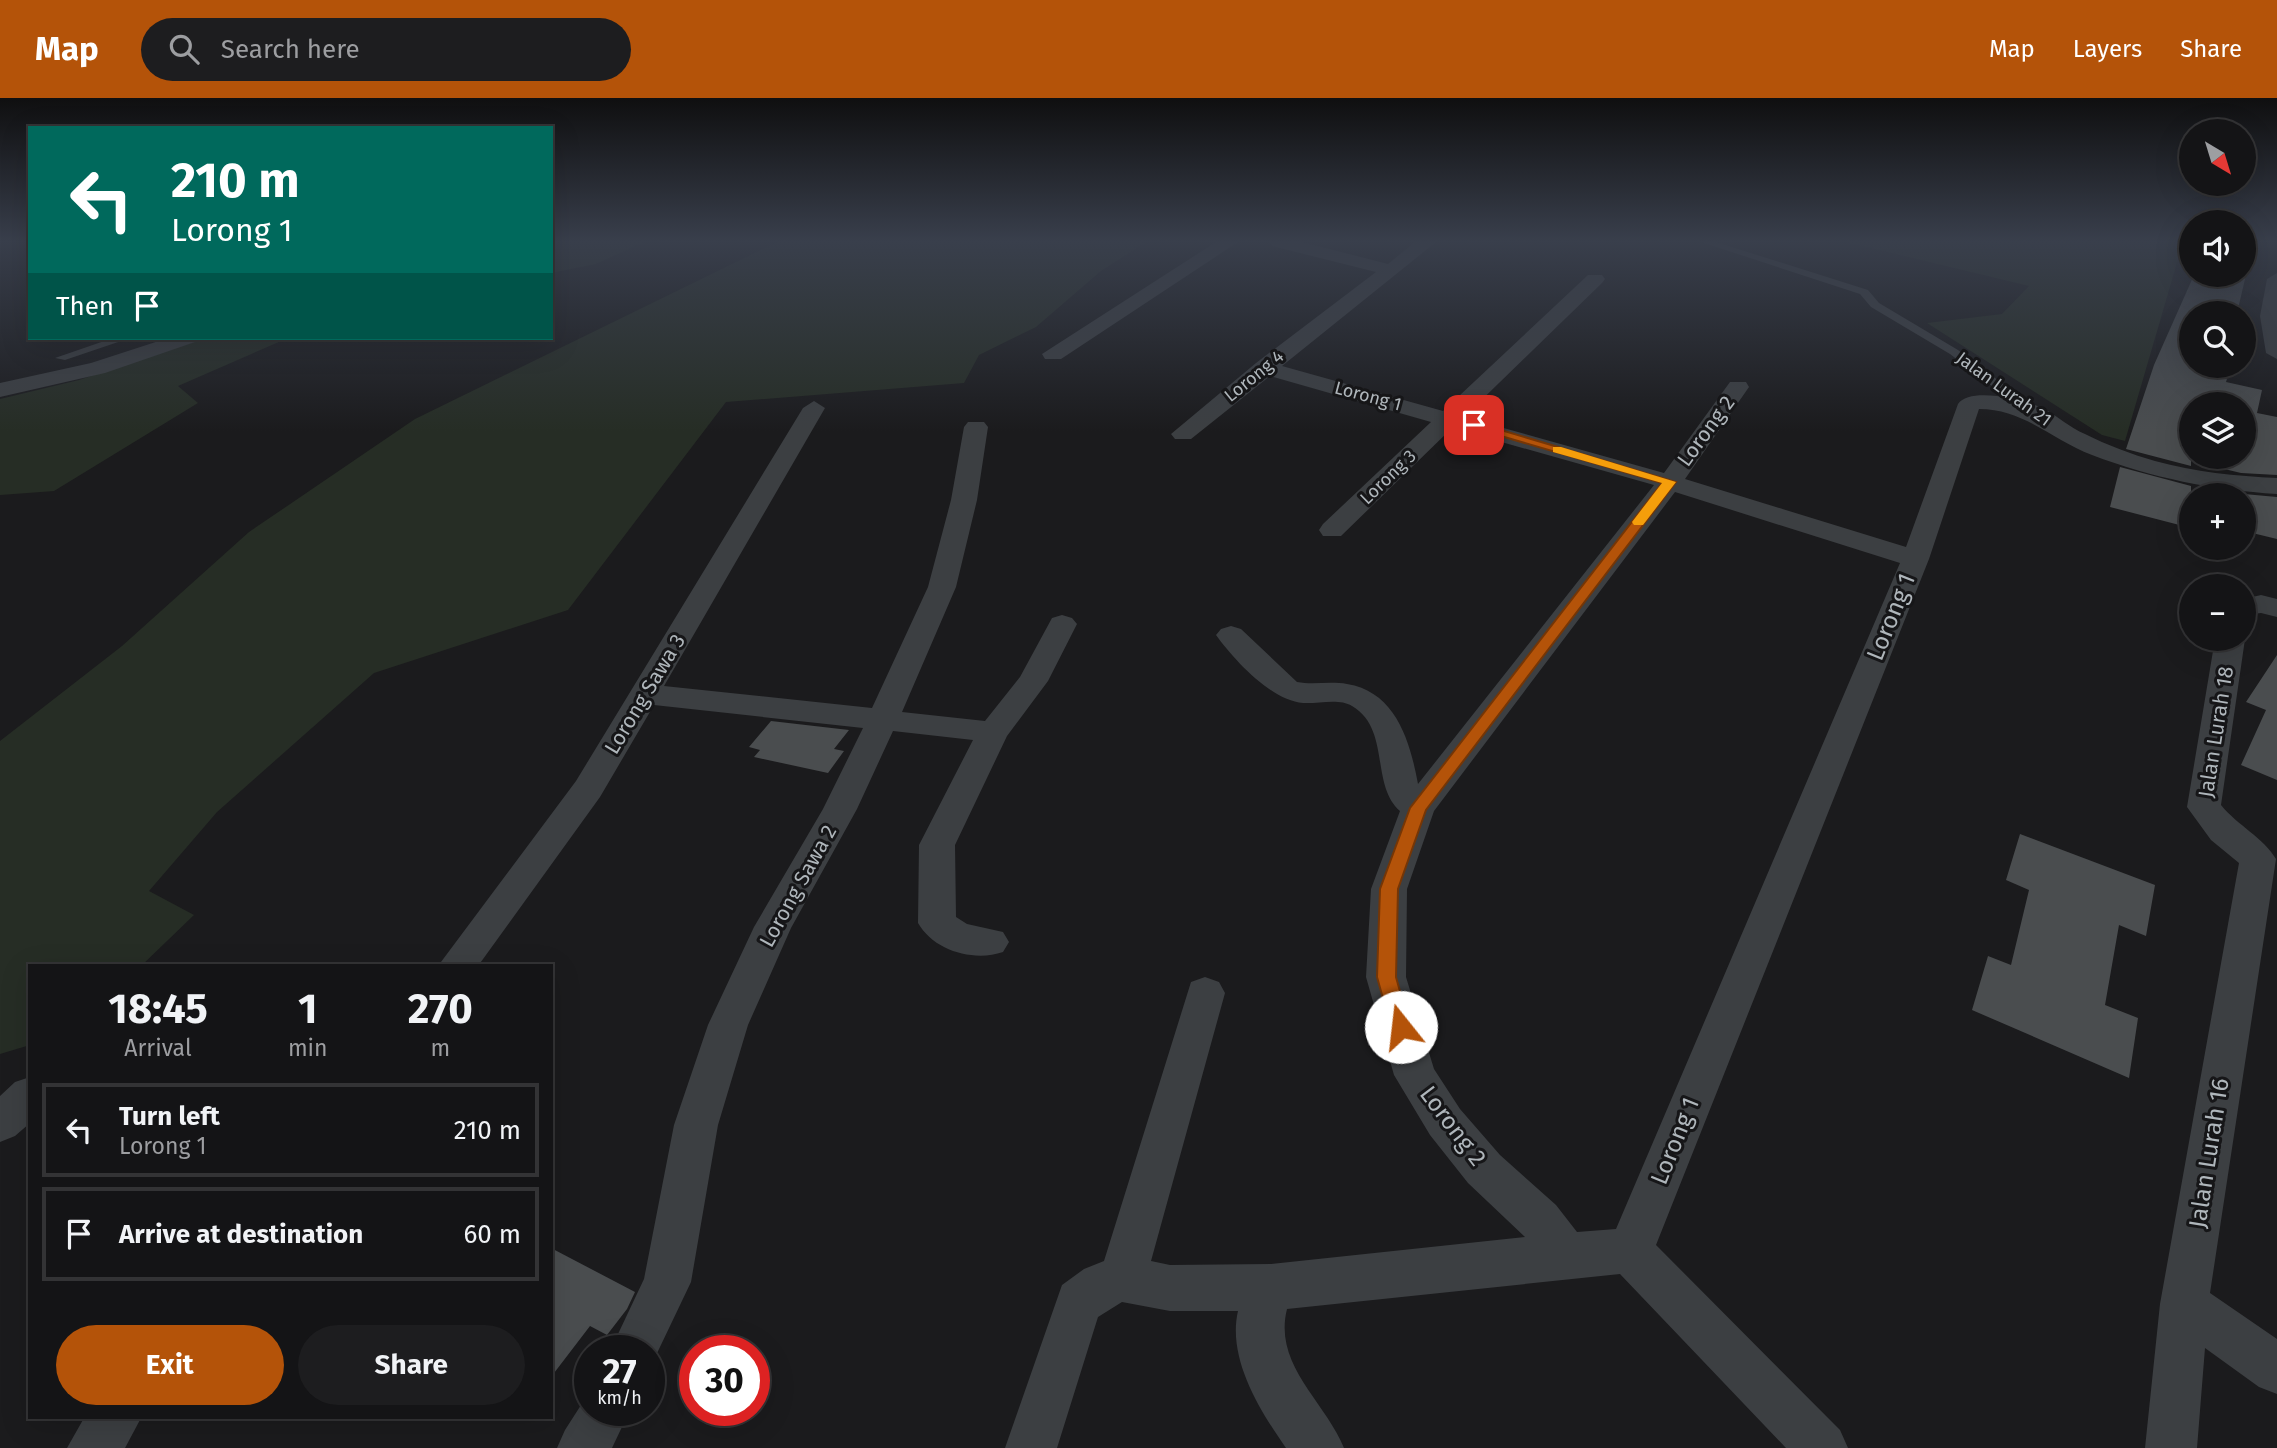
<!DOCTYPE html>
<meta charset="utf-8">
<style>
:root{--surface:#141416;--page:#1d1d1f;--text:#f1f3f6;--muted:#9d9ea1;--line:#333335;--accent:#b45309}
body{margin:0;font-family:"Fira Sans",sans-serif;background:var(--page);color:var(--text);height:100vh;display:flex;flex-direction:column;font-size:26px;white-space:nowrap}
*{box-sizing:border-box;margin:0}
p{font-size:23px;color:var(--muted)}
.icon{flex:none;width:38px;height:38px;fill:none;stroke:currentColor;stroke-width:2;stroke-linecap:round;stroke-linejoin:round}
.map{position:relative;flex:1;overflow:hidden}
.side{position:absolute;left:28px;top:866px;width:525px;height:455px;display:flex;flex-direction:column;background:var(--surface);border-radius:0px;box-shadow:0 7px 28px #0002,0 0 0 2px var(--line)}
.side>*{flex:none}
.banner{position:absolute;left:28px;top:28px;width:525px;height:214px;border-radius:0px;box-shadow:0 7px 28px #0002,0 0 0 2px var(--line);background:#00695c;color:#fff;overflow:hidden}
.needle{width:46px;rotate:142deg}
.tools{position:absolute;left:2179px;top:21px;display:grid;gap:14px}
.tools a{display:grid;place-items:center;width:77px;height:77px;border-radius:50%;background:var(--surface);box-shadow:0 7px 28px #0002,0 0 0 2px var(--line);font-size:35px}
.speed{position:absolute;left:574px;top:1237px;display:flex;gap:14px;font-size:35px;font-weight:700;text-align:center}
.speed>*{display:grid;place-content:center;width:91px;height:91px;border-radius:50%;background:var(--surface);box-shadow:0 7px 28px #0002,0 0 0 2px var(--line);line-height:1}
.speed small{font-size:18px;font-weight:400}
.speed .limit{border:10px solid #d22;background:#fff;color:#111}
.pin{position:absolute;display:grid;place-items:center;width:60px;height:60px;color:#fff;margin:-30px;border-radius:14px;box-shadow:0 4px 10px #0006}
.me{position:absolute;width:77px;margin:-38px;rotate:344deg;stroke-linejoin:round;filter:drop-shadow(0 0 5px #0008)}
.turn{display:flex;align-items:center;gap:24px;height:147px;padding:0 28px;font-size:32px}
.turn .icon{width:91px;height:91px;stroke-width:2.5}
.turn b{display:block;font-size:49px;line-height:60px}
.then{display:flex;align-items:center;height:66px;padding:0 28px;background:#0003;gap:14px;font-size:26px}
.eta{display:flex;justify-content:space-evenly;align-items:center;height:119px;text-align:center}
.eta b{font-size:42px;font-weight:700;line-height:49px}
.cta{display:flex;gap:14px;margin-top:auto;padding:14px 28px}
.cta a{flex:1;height:80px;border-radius:42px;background:var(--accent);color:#fff;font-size:28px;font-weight:700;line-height:80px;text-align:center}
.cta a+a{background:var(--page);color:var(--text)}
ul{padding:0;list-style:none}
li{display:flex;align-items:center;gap:21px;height:94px;margin:0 14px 10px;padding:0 14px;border:4px solid var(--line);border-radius:0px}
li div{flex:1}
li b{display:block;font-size:26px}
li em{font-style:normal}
header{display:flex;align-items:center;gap:42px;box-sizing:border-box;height:98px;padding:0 35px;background:var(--accent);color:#fff}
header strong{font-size:33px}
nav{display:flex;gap:38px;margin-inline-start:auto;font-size:24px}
.search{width:490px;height:63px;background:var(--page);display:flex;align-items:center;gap:18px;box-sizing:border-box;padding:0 24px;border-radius:38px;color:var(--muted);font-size:26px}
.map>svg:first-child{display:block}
.green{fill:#262d25}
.building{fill:#4a4d4f;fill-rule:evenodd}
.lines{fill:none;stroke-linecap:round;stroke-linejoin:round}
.service{fill:#3c3f42;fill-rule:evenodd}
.minor{fill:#3c3f42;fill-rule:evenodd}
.route{fill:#b45309;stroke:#753606;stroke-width:2}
.slow{fill:#f59e0b}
.labels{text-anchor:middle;stroke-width:6;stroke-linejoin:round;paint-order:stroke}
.far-street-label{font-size:18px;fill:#afb6bb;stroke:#161618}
.street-label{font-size:21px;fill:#afb6bb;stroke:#161618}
.near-street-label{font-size:24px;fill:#afb6bb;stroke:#161618}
</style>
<header>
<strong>Map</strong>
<div class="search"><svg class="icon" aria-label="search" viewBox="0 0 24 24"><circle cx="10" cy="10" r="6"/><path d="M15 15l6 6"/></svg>Search here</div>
<nav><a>Map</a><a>Layers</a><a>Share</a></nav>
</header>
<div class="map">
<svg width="2277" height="1350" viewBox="0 0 2277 1350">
<rect width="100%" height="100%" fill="#1b1b1d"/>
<path class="green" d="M551 144H644L596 166 551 175Z
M777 144H1146L1101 173 1036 229 979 257 964 285 726 304 568 512 374 575 217 714 149 793 194 817 141 868H30V947L0 956V643L122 548 249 434 415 321Z
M1846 144H2183L2125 343 2102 337 1927 225 2002 216 2029 188Z
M205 240H288L178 288 198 305 54 393 0 397V301L79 282Z"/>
<path class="building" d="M2194 177H2246L2237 215H2191V268H2231L2226 284 2262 292 2257 315 2277 319V377L2241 375 2191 363V368L2126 351 2154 267ZM2191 306H2244V359H2191Z
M2120 369 2191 388V430L2110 409Z
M2244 396 2277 399V441L2244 433Z
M2277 557V682L2241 667 2266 612 2246 604Z
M771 623 849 632 834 651 844 653 828 675 754 659 760 652 749 649Z
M2020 736 2155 787 2146 838 2119 827 2105 907 2138 920 2129 980 1972 912 1988 858 2011 867 2029 792 2006 782Z
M551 1150 635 1194 627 1211 607 1237 590 1228 551 1279Z"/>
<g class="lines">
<path class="service" d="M1701 144H1716L1868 192 1879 205 1958 252 2040 314 2030 317 1950 256 1871 209 1860 196Z
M113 240H130L65 262 55 260Z"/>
<path class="minor" d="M1216 144H1238L1061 261H1045L1042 256Z
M1269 144H1302L1388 166 1415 144H1436L1282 268 1443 313 1588 177H1602L1605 181 1602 185 1464 319 1664 375 1730 284H1746L1749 289 1685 381 1906 449 1958 306C1970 288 2027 302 2044 311 2058 318 2070 330 2085 336 2107 347 2131 356 2155 363 2195 374 2236 378 2277 380V396C2213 392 2152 380 2092 357 2052 342 2024 311 1979 311L1929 461 1656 1147 1840 1332 1848 1350H1786L1620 1176 1287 1211C1273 1267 1325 1303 1344 1350H1286C1260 1313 1227 1260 1238 1213H1170L1122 1204 1098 1219 1057 1350H1005L1062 1187 1084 1171 1104 1163 1191 884 1205 879 1219 884 1225 895 1151 1163 1170 1167 1271 1166 1525 1139 1468 1085 1430 1037 1394 977 1366 879 1371 791 1400 713C1370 687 1391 631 1352 608 1339 600 1318 606 1303 605 1272 603 1234 562 1216 537L1221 531 1231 528 1241 531 1297 584C1313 587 1330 583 1347 586 1396 594 1410 643 1418 686L1654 387 1452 330 1341 438H1323L1319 432 1323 426 1431 324 1270 278 1191 341H1175L1171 336 1256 265 1376 174 1272 148ZM1675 394 1900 465 1616 1131 1577 1134 1556 1107 1500 1057 1460 1011 1434 971 1406 879 1407 791 1434 713Z
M2277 175V261L2266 255 2260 218 2267 181Z
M168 240H198L195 244 105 275 0 299V285L91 265Z
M814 303 825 310 664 588 872 610 928 489 951 402 964 329 968 324H984L988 329 977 402 956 489 902 614 985 623 1020 579 1052 520 1062 517 1072 520 1077 526 1048 583 1007 638 955 747 956 819 967 826 1003 834 1009 844 1003 854C974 864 934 853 918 825L919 747 973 642 893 633 857 711 791 830 748 927 718 1027 691 1184 649 1272V1253H610L644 1181 674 1027 708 927 754 829 823 711 863 630 654 607 600 699 478 868H438L576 683 803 310Z
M2261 497 2277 501V519L2261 515 2244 517V501Z
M2244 539 2245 541 2221 707C2237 727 2264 740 2276 761L2210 1195 2277 1241V1296L2259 1289 2205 1250 2197 1350H2145L2160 1206 2239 765 2211 742 2187 709 2215 541Z
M30 979V1025L15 1038 0 1044V998L15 984Z
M590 1293V1312H630L612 1350H557L565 1332Z
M84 1320H141L125 1350H67Z"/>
</g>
<linearGradient id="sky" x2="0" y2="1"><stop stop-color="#0f0f10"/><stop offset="0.43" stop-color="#393f4c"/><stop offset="1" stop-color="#393f4c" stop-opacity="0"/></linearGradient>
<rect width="2277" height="333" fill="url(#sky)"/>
<path class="route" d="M1474 324 1676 384 1426 712 1398 791 1396 879 1410 929 1408 935H1394L1391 929 1377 879 1380 791 1410 710 1662 385 1470 329V325Z"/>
<path class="slow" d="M1553 349H1561L1676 384 1643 427H1634L1632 424 1662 385 1553 354Z"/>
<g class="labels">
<g class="far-street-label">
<text transform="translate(1254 278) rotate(-39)" y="6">Lorong 4</text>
<text transform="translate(2004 291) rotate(36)" y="6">Jalan Lurah 21</text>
<text transform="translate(1368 298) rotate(15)" y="6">Lorong 1</text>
<text transform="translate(1388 379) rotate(-44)" y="6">Lorong 3</text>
</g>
<g class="street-label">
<text transform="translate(1706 333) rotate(-54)" y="7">Lorong 2</text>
<text transform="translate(645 596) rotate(-59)" y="7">Lorong Sawa 3</text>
<text transform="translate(2216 634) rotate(-81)" y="7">Jalan Lurah 18</text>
<text transform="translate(798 788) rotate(-61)" y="7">Lorong Sawa 2</text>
</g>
<g class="near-street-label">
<text transform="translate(1891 519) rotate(-68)" y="8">Lorong 1</text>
<text transform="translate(1453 1028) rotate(53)" y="8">Lorong 2</text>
<text transform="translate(1675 1043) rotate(-68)" y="8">Lorong 1</text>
<text transform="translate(2209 1055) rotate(-81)" y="8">Jalan Lurah 16</text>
</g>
</g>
</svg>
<div class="tools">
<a><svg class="needle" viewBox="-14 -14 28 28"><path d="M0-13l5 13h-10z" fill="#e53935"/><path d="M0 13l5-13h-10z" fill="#9d9ea1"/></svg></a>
<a><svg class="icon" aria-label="sound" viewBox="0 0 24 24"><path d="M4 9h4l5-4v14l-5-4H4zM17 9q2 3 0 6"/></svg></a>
<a><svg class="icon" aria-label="search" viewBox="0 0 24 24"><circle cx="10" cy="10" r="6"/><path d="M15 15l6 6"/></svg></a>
<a><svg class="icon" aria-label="layers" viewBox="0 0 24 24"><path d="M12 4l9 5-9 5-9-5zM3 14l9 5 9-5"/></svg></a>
<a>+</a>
<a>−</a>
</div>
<div class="speed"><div>27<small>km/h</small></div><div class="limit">30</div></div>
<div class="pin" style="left:1474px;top:327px;background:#d93025"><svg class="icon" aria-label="arrive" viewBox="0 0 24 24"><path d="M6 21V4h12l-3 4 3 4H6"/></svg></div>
<svg class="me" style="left:1401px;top:929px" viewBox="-20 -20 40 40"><circle r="19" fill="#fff"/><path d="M0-13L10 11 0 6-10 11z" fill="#b45309"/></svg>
<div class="banner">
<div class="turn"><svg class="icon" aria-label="left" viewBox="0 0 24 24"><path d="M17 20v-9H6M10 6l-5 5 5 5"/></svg><div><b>210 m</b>Lorong 1</div></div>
<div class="then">Then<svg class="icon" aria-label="arrive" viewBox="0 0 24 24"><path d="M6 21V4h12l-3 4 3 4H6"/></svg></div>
</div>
<section class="side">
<div class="eta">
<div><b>18:45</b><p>Arrival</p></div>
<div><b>1</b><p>min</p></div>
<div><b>270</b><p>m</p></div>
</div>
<ul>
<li><svg class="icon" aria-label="left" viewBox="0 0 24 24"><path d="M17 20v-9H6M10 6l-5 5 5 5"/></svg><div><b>Turn left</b><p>Lorong 1</p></div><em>210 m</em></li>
<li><svg class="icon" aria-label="arrive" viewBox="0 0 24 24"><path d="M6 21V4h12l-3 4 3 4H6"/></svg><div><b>Arrive at destination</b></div><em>60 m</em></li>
</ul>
<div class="cta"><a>Exit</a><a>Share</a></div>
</section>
</div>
